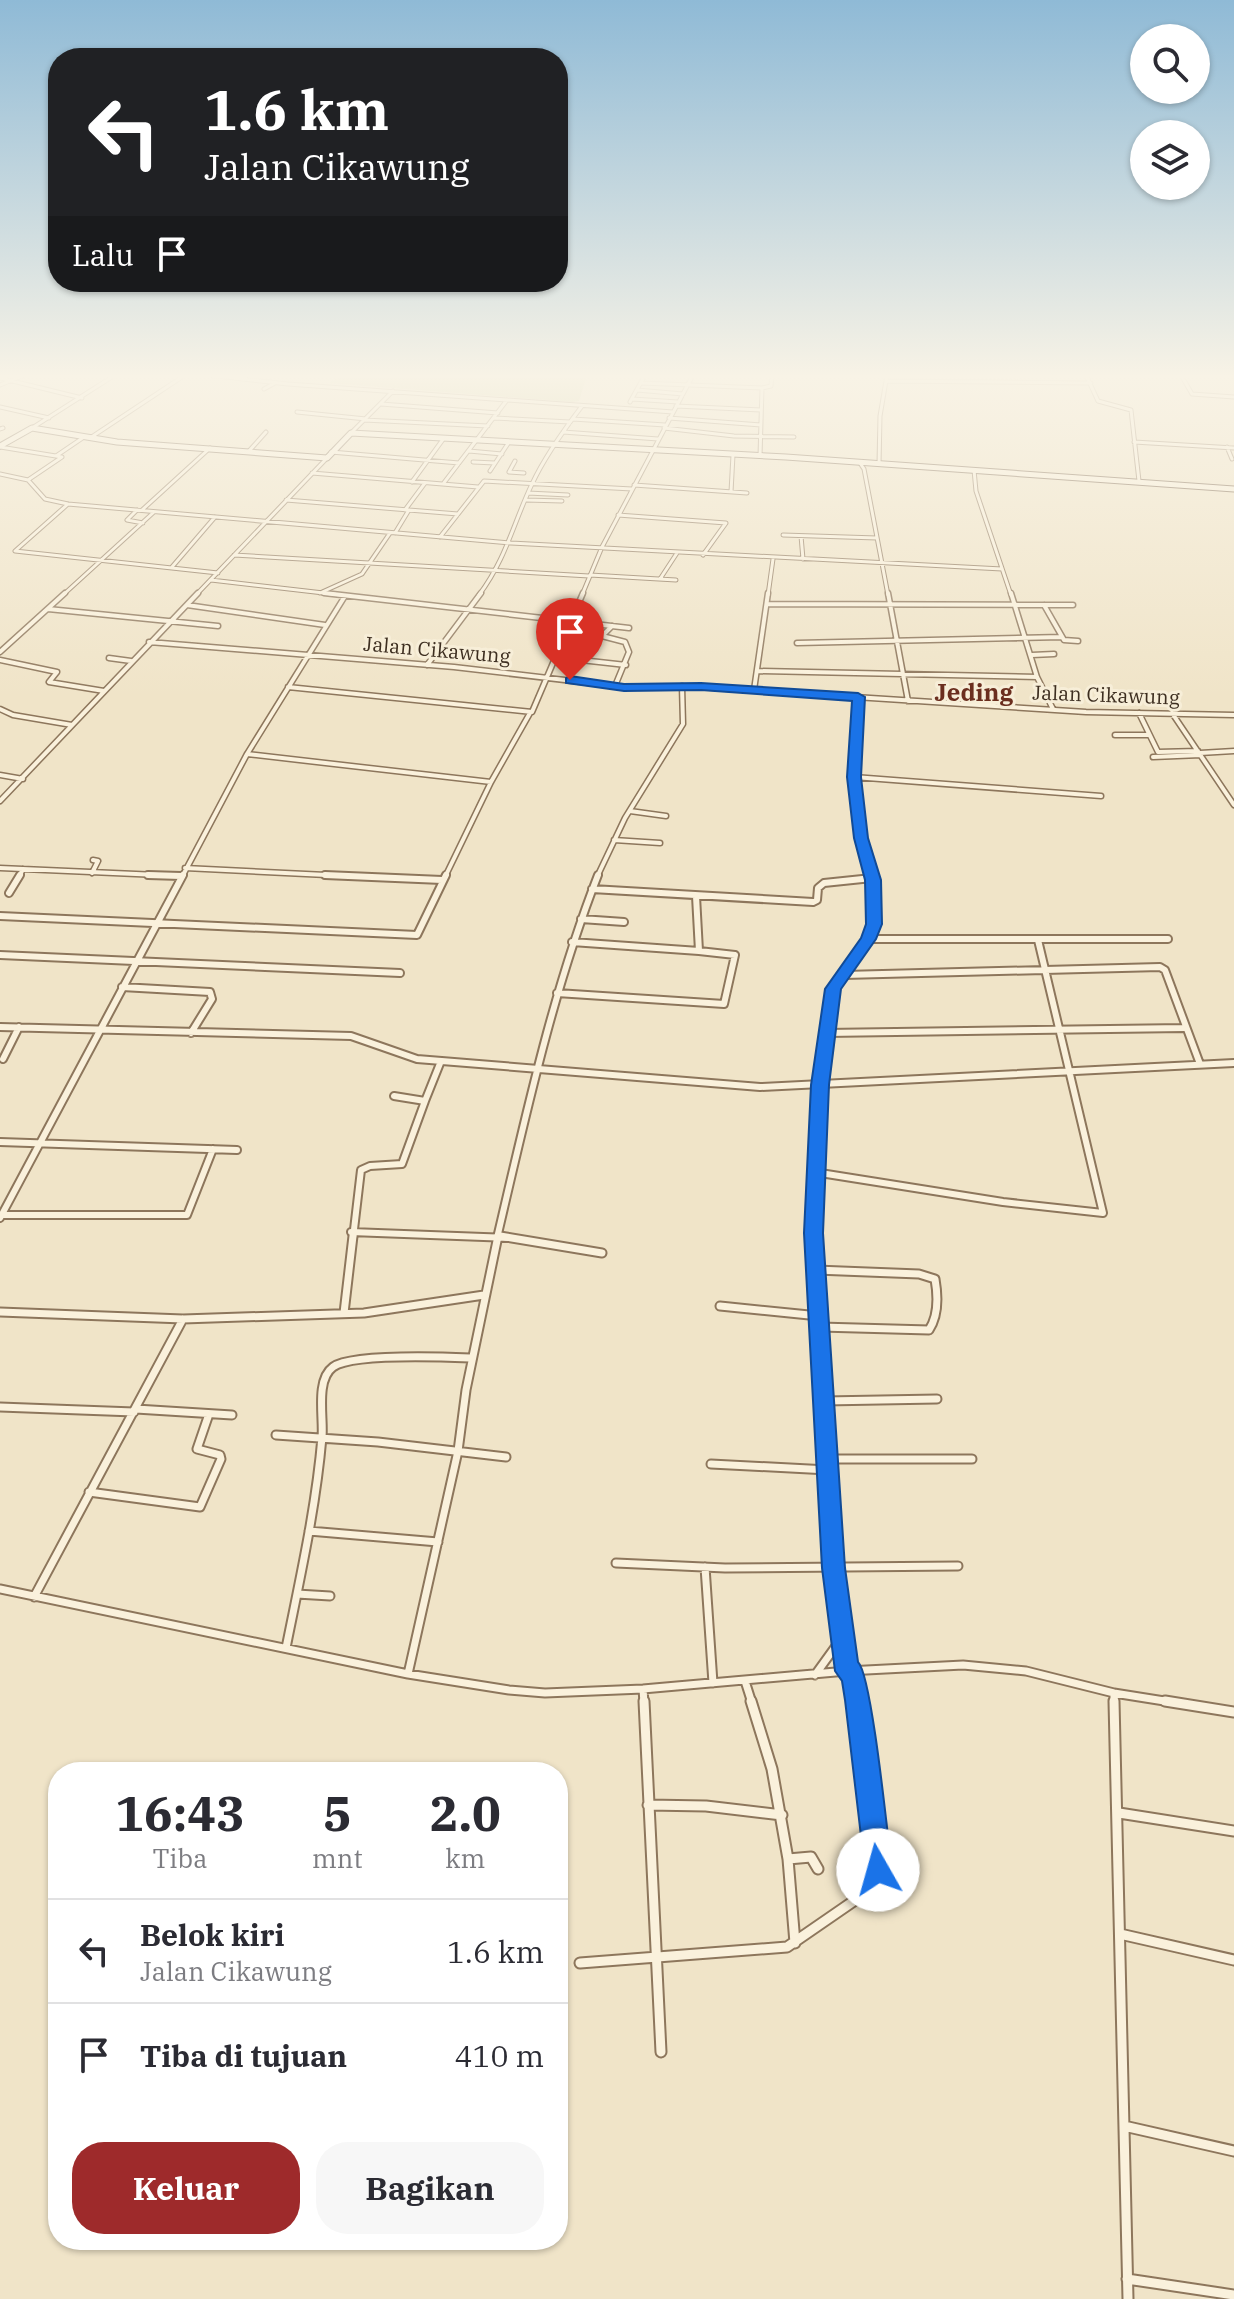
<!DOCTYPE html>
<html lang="id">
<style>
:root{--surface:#fff;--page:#f7f7f7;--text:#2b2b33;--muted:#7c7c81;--line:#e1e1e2;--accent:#9e2a2b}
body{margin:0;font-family:"IBM Plex Serif",serif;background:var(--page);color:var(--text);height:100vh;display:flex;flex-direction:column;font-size:30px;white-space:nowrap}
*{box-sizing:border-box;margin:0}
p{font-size:26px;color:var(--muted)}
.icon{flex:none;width:44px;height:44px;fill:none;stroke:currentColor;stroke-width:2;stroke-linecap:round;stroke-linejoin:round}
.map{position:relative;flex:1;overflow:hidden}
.drawer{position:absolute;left:48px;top:1762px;width:520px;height:488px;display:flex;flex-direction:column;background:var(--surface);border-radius:32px;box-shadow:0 2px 6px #0004}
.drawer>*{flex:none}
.top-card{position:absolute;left:48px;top:48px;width:520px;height:244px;border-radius:32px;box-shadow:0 2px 6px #0004;background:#202124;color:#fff;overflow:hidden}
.controls{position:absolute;left:1130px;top:24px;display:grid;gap:16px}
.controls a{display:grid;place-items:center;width:80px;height:80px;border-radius:50%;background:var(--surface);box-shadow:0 2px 6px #0004;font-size:40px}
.pin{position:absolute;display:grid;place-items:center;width:68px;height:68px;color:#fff;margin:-82px -34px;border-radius:50% 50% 50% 0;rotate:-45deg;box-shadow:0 0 8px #0007}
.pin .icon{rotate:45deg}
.me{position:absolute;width:88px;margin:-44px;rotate:353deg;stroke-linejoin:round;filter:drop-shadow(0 0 6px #0008)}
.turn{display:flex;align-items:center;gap:28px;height:168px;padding:0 24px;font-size:36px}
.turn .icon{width:104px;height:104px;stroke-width:2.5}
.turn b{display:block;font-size:56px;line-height:68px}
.then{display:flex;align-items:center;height:76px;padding:0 24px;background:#0003;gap:16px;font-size:30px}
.eta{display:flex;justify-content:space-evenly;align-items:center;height:136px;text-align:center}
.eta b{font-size:48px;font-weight:700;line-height:56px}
.action{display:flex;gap:16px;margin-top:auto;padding:16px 24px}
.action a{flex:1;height:92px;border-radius:32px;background:var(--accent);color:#fff;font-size:32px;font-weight:700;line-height:92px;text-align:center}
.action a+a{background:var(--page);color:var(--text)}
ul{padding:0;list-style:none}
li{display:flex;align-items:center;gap:24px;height:104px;padding:0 24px;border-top:2px solid var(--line)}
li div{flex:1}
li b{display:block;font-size:30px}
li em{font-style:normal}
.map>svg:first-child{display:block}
.green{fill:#c9cf9b}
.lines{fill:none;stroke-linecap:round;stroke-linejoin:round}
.minor-far4-casing{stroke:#8d765c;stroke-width:5}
.minor-far3-casing{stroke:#8d765c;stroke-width:7}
.minor-far2-casing{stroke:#8d765c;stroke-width:10}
.minor-far1-casing{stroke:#8d765c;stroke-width:11}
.minor-casing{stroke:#8d765c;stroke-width:13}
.secondary-casing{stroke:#6f573f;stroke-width:7}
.minor-far4{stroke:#faf1dc;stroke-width:3}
.minor-far3{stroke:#faf1dc;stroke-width:4}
.minor-far2{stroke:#faf1dc;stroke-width:6}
.minor-far1{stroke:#faf1dc;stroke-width:7}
.minor{stroke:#faf1dc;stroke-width:9}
.secondary{stroke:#faf1dc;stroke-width:5}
.route{fill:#1a73e8;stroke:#114b97;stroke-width:2}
.labels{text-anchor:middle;stroke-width:6;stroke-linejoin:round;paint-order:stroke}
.far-street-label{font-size:20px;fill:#3d2e20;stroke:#f7eed8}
.far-quarter-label{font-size:24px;font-weight:bold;fill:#6b2e1e;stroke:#f7eed8}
</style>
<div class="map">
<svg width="1234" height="2299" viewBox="0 0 1234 2299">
<rect width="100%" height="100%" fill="#f0e4c8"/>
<path class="green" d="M353 375H587L579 401 572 402 329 383 339 377Z"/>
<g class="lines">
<g class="minor-far4-casing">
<path id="minor-far4" d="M208 375 288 384 673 412
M1086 375 1098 401 1131 410 1139 481
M1181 375 1192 394 1234 397
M0 378 82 398
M886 381 1091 383
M642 383 762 388 771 386 772 375
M0 385 24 375
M264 389 275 383
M637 390 683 394
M632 399 678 402
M630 402 645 375
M381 404 498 413
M676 406 761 410
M0 407 49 418
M297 412 366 419
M494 418 570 422
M669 418 761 425
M573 419 665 425
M364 420 488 426
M32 428 115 375
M664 428 734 436 794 437
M0 429 3 428
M563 432 658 439
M351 433 393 391
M90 438 185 375
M1134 442 1234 448
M0 447 62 457 28 480
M1227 447 1232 459
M249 451 266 432
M469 451 502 454
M331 452 459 463
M56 456 84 437
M760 456 762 388
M515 461 509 472 524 473
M473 462 495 463
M860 463 864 469 888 595
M879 464 880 416 887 375
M974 470 976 491 1011 595
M490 471 509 442
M312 473 478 487
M0 474 28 480 45 499 68 504 511 543 1002 569
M412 482 444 438
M443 484 507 400
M634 485 747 493
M731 492 733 455
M528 493 568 495
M286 500 458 514
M526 500 562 501
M68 504 15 551 218 573
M137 510 127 520 143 523
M142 510 210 448
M405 510 425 483
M618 515 726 523 703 555
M395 533 409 510
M783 535 877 538
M801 536 803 559
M440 537 484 481 632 489
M234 555 589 576
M172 567 215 517
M590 575 676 580
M660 579 677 553
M211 580 341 595
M320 593 362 574 390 533
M63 595 154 512
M196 595 327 458
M479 595C506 559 513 524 532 484 545 456 563 431 582 406
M582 595 602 547 693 375
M768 595 773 559"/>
</g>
<g class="minor-far3-casing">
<path id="minor-far3" d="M324 593 629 628
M888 593 908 701
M1011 593 1037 677 1053 709
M768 604 1073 605
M187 605 325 625
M1044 605 1064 640 1078 641
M48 609 218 626
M612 626 602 636 625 642 629 652 615 686
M149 642 454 667 624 687H701L1086 712 1234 715
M797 643 1062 637
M0 652 65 593
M1032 655 1054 654
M554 657 626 665
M109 658 131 661
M0 660 57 672 49 682 104 691
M427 665 481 593
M758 671 1037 677
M288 687 532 712 583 593
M754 690 768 593
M858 697C855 763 854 812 872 877
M0 709 13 715 72 725
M1139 713 1158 752 1198 751
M1172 713 1234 805
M1115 735H1149
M1200 753 1234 751
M247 754 491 782
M1153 757 1201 755
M0 775 23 779
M854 777 1101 796
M0 801 198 593
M630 811 666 816
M614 840 660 843
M0 868 181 876
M185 868 368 877
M92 873 98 861 93 860
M19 877 23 869
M182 877 247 754 345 596
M445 877 491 782 530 713
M597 877 625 818 683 724 682 686"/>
</g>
<g class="minor-far2-casing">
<path id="minor-far2" d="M148 875 181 876
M325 875 442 880
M592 889 813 902 817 900 818 888 824 883 872 878
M9 893 20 875
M0 916 417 935 446 875
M581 919 624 922
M868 939H1168
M572 942 699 951 696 896
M0 955 400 973
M844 975 1160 967 1165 970 1200 1064
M122 987 210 992 212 999 191 1033
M557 993 724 1004 735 955 699 951
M0 1027 351 1036 417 1059 760 1087 1234 1063
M826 1033 1184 1028
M3 1059 19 1027
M394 1096 425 1101 441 1061
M0 1142 237 1150
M814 1172 1003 1202 1103 1213 1038 940
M2 1215H187L213 1149
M0 1218 183 875
M351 1232 512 1238
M353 1238 361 1170 370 1166 402 1164 425 1101
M497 1238C526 1115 552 993 598 875
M813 1238 820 1085 833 989 868 939 874 924 871 875"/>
</g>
<g class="minor-far1-casing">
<path id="minor-far1" d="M500 1236 602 1253
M813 1236 834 1568 847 1671
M816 1270 919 1274 935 1279C938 1296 939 1315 929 1330L820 1327
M720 1306 819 1316
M0 1312 183 1319 364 1313 484 1295
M344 1313 353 1236
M824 1401 937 1399
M0 1407 134 1412
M136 1409 232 1415
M276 1435 378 1442 506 1457
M827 1459H972
M711 1464 828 1470
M89 1492 200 1507 221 1459 220 1455 197 1449 209 1414
M309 1531 438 1542
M616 1563 725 1568 958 1566
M705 1567 713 1683
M0 1589 408 1674 509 1690 545 1693 643 1689 847 1671 963 1665 1026 1671 1114 1693 1177 1703
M297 1594 330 1596
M34 1597 183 1319
M286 1648C300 1578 316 1508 322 1437 324 1419 315 1380 333 1367 352 1353 446 1357 472 1358
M853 1672 857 1703
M408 1674 458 1451 466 1390 498 1236
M815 1675 841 1639
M745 1681 752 1703
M643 1689 644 1703
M1114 1693V1703"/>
</g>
<g class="minor-casing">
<path id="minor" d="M644 1701 661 2052
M751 1701 772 1769 788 1859 811 1857 818 1869
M1114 1701 1128 2299
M1165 1701 1234 1712
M648 1805 706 1806 782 1815
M1119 1813 1234 1831
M788 1859 795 1943
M1120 1934 1234 1960
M580 1963 787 1947 877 1885 878 1870 857 1701
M1124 2126 1234 2151
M1127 2279 1234 2295"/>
</g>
<g class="secondary-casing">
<path id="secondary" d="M0 446 32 428 117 442 327 458 351 433 786 457 1234 489"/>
</g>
<use href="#minor-far4" class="minor-far4"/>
<use href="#minor-far3" class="minor-far3"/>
<use href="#minor-far2" class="minor-far2"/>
<use href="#minor-far1" class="minor-far1"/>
<use href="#minor" class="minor"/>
<use href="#secondary" class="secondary"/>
</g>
<linearGradient id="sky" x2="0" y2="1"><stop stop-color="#8fbad6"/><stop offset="0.54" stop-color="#f8f3e6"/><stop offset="1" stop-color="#f8f3e6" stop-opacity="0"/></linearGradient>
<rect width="1234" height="697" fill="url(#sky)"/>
<path class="route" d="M570 676 624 684 701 683 858 693 865 697 861 777 868 838 881 880 882 924 876 939 841 989 829 1085 823 1233 845 1568 858 1662C872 1675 888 1840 892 1870L888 1880 878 1884 869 1880 865 1870 845 1700 842 1681 835 1671 822 1568 804 1233 811 1085 825 989 861 938 866 924 865 880 854 838 847 777 852 701 701 690 624 691 566 683V678Z"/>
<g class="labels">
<g class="far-street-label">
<text transform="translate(437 650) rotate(5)" y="7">Jalan Cikawung</text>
<text transform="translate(1106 695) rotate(2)" y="7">Jalan Cikawung</text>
</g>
<g class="far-quarter-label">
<text x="974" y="701">Jeding</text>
</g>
</g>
</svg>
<div class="controls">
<a><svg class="icon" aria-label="search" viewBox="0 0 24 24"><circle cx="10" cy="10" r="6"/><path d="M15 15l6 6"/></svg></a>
<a><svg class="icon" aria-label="layers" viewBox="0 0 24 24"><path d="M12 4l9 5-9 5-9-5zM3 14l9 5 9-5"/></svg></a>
</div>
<div class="pin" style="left:570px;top:680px;background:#d93025"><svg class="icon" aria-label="arrive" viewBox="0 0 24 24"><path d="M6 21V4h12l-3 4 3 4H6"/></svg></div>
<svg class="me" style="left:878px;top:1870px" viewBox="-20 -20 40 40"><circle r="19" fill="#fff"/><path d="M0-13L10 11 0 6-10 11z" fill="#1a73e8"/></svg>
<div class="top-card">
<div class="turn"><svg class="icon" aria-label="left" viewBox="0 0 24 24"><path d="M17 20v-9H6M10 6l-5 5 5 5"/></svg><div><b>1.6 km</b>Jalan Cikawung</div></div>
<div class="then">Lalu<svg class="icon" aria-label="arrive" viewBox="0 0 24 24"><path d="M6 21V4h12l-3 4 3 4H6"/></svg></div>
</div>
<section class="drawer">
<div class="eta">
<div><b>16:43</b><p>Tiba</p></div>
<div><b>5</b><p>mnt</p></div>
<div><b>2.0</b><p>km</p></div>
</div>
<ul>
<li><svg class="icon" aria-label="left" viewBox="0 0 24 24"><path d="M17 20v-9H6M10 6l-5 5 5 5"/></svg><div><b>Belok kiri</b><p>Jalan Cikawung</p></div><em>1.6 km</em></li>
<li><svg class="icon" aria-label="arrive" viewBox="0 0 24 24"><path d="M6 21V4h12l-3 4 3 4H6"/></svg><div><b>Tiba di tujuan</b></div><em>410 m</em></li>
</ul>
<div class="action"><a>Keluar</a><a>Bagikan</a></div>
</section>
</div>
